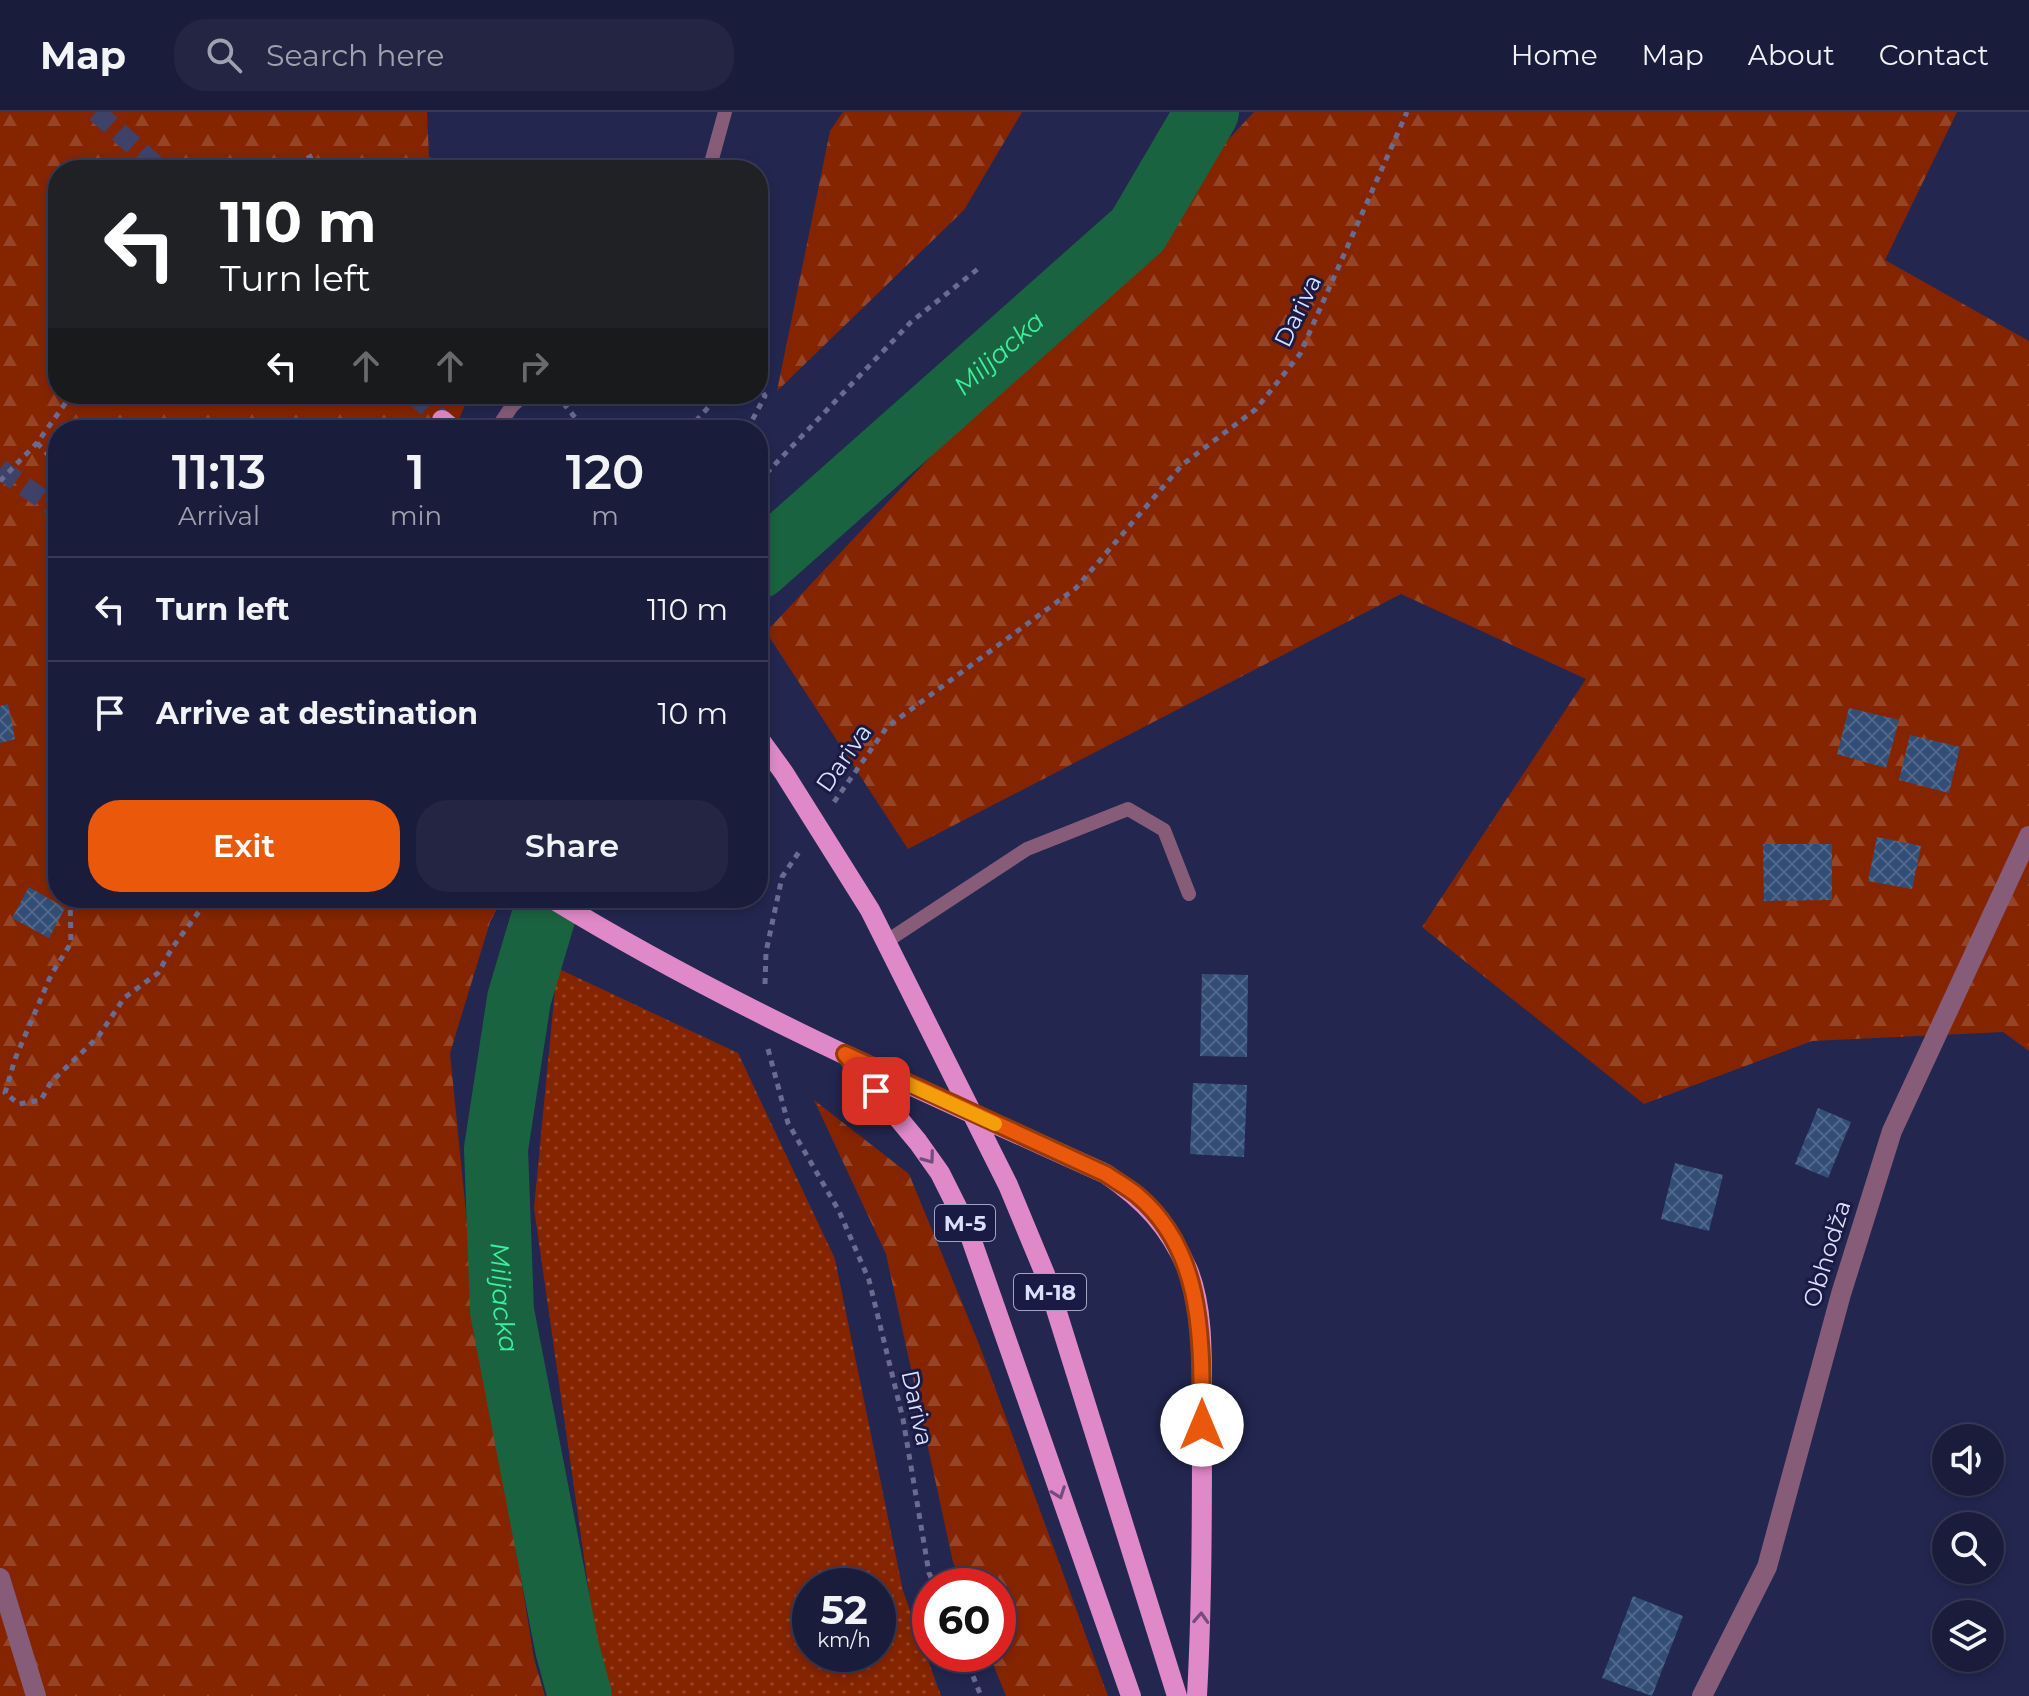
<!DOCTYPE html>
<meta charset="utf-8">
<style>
:root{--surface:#1a1c3b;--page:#232542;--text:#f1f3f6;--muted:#9fa1af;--line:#383a55;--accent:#ea580c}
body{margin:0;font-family:Montserrat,sans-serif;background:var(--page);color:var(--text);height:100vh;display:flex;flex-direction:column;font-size:30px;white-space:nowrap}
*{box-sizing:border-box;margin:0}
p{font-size:26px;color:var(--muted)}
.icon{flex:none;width:44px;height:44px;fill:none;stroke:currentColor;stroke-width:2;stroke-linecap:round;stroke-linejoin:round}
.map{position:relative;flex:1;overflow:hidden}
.side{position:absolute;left:48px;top:308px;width:720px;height:488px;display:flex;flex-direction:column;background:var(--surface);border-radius:32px;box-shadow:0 4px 12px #0003,0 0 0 2px var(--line)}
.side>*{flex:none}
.top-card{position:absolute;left:48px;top:48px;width:720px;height:244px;border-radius:32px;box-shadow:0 4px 12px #0003,0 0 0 2px var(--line);background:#202124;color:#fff;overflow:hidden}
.fabs{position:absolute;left:1932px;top:1312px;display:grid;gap:16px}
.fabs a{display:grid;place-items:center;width:72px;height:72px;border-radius:50%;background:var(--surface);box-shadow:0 4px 12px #0003,0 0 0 2px var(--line);font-size:40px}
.speed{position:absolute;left:792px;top:1456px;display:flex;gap:16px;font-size:40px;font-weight:700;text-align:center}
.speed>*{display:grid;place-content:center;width:104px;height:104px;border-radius:50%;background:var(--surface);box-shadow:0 4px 12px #0003,0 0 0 2px var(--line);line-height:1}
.speed small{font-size:20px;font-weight:400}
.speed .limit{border:12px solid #d22;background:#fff;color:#111}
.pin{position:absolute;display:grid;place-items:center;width:68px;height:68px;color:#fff;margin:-34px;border-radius:16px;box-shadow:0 4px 12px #0006}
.me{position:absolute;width:88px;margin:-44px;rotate:0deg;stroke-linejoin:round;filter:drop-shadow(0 0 6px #0008)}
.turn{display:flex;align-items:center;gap:28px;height:168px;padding:0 40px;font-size:36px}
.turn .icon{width:104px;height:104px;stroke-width:2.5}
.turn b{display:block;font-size:56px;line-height:68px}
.lanes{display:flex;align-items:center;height:76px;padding:0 40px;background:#0003;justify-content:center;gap:40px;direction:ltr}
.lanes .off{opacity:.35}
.eta{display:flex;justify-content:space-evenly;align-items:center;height:136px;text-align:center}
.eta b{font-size:48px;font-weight:600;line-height:56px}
.action{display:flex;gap:16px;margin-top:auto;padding:16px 40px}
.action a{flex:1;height:92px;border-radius:32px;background:var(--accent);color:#fff;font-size:32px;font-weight:600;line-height:92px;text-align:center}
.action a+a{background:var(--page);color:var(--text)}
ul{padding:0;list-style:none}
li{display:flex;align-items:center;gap:24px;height:104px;padding:0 40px;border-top:2px solid var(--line)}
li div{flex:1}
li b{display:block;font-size:30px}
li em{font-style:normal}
header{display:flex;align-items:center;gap:48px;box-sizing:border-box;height:112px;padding:0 40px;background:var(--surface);border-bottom:2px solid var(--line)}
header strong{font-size:38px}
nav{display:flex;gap:44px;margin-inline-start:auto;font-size:28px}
.search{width:560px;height:72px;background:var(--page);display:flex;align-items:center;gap:20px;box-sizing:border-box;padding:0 28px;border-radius:32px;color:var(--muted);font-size:30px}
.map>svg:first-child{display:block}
.green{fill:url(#green-dots);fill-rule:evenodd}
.forest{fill:url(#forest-firs)}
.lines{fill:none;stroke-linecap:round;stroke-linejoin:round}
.river{stroke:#1a6340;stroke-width:64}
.building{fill:url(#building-cross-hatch)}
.primary-tunnel{stroke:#3e4269;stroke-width:20;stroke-dasharray:20 10;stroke-linecap:butt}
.path{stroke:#696c90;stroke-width:5;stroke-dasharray:6 6;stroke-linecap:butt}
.lane{stroke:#865c79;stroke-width:14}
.street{stroke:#865c79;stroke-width:20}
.primary{stroke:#e089c8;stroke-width:20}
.oneway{stroke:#734c7f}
.route-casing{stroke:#983908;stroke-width:20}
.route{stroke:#ea580c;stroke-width:14}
.slow{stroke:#f59e0b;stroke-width:14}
.labels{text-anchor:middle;stroke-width:6;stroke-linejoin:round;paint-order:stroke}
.shield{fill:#1a1b44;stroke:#a0a4c3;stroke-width:2}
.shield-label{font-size:22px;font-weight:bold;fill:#dadffa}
.street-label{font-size:24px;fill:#dadffa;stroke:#1a1b44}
.water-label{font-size:26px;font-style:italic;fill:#3bf09d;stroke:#1a1b44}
</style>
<header>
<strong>Map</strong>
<div class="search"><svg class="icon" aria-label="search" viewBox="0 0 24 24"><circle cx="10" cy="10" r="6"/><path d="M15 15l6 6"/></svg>Search here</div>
<nav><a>Home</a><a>Map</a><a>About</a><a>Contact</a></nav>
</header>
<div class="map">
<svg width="2029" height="1584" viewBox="0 0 2029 1584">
<defs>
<pattern id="green-dots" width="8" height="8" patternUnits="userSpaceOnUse" patternTransform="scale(2)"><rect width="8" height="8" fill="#852500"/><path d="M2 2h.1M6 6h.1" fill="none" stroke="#964426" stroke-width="1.8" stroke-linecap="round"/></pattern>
<pattern id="forest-firs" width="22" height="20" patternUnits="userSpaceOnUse" patternTransform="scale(2)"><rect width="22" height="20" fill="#852500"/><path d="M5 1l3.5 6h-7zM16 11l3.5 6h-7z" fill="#964426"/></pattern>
<pattern id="building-cross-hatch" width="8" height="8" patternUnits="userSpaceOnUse" patternTransform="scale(2)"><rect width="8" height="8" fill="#334e76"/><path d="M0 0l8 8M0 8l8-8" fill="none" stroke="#50678a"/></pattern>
</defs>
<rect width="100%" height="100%" fill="#23264f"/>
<path class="green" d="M557 856 738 941 835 1147 903 1479 941 1584H611L596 1529 534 1096ZM810 1474H878V1542H810Z"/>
<path class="forest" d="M0 0H427L429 45 473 58H58V282H470L454 318H58V786H503L490 810 450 941 472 1161 534 1547 545 1584H0Z
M843 0H1022L964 98 777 279 830 19Z
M1254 0H1957L1885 148 2029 229V939L2003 920 1812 929 1644 992 1422 815 1586 567 1401 482 908 737 766 520Z
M814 988 909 1062 979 1232 1108 1584H1006L989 1542H998V1474H963L953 1450 886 1142Z"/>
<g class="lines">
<g class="river">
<path id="s1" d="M758 455 1138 118 1207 0"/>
<path id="s2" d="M549 786 519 887 496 1037 502 1199 567 1536 580 1584"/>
</g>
</g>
<path class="building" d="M8 592 15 627 0 631V594Z
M1849 596 1899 608 1886 656 1837 642Z
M1910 623 1960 635 1949 681 1899 668Z
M1877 725 1921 734 1912 777 1868 769Z
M1763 732H1832V788L1764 789Z
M29 775 65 796 49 826 12 806Z
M1202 862 1248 863 1247 945 1200 944Z
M1193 971 1247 973 1244 1045 1190 1042Z
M1818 996 1851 1010 1828 1066 1795 1052Z
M1675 1051 1723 1063 1709 1119 1661 1107Z
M1633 1484 1683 1504 1652 1584 1602 1566Z"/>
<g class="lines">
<path class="primary-tunnel" d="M96 0 161 58
M413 282 442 308
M0 357 58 398"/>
<path class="path" d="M286 58 315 42
M556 282 585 318
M688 318 720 282
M747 318 765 284 758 272
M37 331 58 353
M0 369 37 331 72 282
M758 370 911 210 979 156
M834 690 887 615 1076 476 1182 353 1256 297 1300 242 1407 0
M70 786 71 831 51 863 15 947 5 981 19 992 41 988 51 970 98 925 124 886 158 861 172 836 209 786
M765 872 766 840 782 765 801 737
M768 937 788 1011 839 1099 869 1168 903 1307 929 1461 935 1474
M964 1542 981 1584"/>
<path class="lane" d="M709 58 725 0
M496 318 512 294 525 282
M887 829 1027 737 1128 697 1164 718 1189 782"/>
<path class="street" d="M0 1466 36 1584
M1702 1584 1767 1455 1841 1182 1892 1019 2029 724"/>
<path class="primary" d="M442 308 454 318
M758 625 784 661 870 798 1008 1073 1045 1162 1177 1584
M551 786C727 894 918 977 1106 1062 1144 1088 1169 1114 1188 1158 1206 1201 1201 1263 1202 1309 1202 1401 1202 1492 1197 1584
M850 948 918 1030 940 1061 967 1115 1131 1584"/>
</g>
<defs><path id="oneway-chevron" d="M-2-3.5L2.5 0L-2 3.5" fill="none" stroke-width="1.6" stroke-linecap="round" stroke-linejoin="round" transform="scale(2)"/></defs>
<g class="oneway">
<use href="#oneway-chevron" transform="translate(929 1046) rotate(54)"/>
<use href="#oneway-chevron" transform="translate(1059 1381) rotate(70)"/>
<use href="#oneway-chevron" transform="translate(1201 1506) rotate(-87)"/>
</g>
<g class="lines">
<g class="route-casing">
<path id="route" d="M876 979 845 942 1106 1062C1116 1069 1127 1075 1137 1083 1206 1141 1201 1232 1202 1313"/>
</g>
<use href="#route" class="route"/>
<path class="slow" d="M882 960 995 1012"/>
</g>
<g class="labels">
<g class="shield">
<rect x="935" y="1093" width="60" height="36" rx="6"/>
<rect x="1014" y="1162" width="72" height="36" rx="6"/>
</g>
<g class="shield-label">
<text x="965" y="1119">M-5</text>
<text x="1050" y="1188">M-18</text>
</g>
<g class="street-label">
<text transform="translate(1298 199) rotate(-64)" y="8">Dariva</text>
<text transform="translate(844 646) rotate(-55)" y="8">Dariva</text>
<text transform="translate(1827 1142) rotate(-73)" y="8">Obhodža</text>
<text transform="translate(917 1296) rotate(78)" y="8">Dariva</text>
</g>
<g class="water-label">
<text dy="9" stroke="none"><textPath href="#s1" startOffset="322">Miljacka</textPath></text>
<text dy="9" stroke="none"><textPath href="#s2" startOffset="406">Miljacka</textPath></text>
</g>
</g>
</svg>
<div class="fabs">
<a><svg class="icon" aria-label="sound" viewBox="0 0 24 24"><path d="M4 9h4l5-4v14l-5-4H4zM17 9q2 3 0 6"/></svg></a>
<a><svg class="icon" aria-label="search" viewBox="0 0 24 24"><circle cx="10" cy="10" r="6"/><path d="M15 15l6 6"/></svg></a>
<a><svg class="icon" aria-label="layers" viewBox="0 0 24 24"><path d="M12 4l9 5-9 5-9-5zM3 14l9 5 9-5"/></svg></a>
</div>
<div class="speed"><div>52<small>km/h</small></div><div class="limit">60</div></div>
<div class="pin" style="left:876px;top:979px;background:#d93025"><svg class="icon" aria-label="arrive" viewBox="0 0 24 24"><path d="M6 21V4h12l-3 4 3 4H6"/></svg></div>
<svg class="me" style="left:1202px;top:1313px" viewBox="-20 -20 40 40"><circle r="19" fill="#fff"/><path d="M0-13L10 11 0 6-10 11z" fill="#ea580c"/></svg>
<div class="top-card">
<div class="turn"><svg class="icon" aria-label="left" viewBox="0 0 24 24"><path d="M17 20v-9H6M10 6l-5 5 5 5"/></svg><div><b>110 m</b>Turn left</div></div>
<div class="lanes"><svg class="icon" aria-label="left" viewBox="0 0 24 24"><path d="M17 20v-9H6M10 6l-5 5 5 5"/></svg><svg class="icon off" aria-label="ahead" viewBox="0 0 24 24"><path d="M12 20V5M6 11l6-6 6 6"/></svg><svg class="icon off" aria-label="ahead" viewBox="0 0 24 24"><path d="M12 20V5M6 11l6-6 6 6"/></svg><svg class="icon off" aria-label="right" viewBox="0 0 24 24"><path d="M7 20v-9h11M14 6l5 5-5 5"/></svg></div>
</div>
<section class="side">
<div class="eta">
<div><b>11:13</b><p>Arrival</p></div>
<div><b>1</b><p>min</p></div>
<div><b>120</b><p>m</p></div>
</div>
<ul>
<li><svg class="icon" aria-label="left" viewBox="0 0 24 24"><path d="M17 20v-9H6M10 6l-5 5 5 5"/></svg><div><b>Turn left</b></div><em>110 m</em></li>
<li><svg class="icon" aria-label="arrive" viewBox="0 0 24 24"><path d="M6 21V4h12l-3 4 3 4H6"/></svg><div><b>Arrive at destination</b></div><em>10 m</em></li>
</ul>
<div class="action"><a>Exit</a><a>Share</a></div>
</section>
</div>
